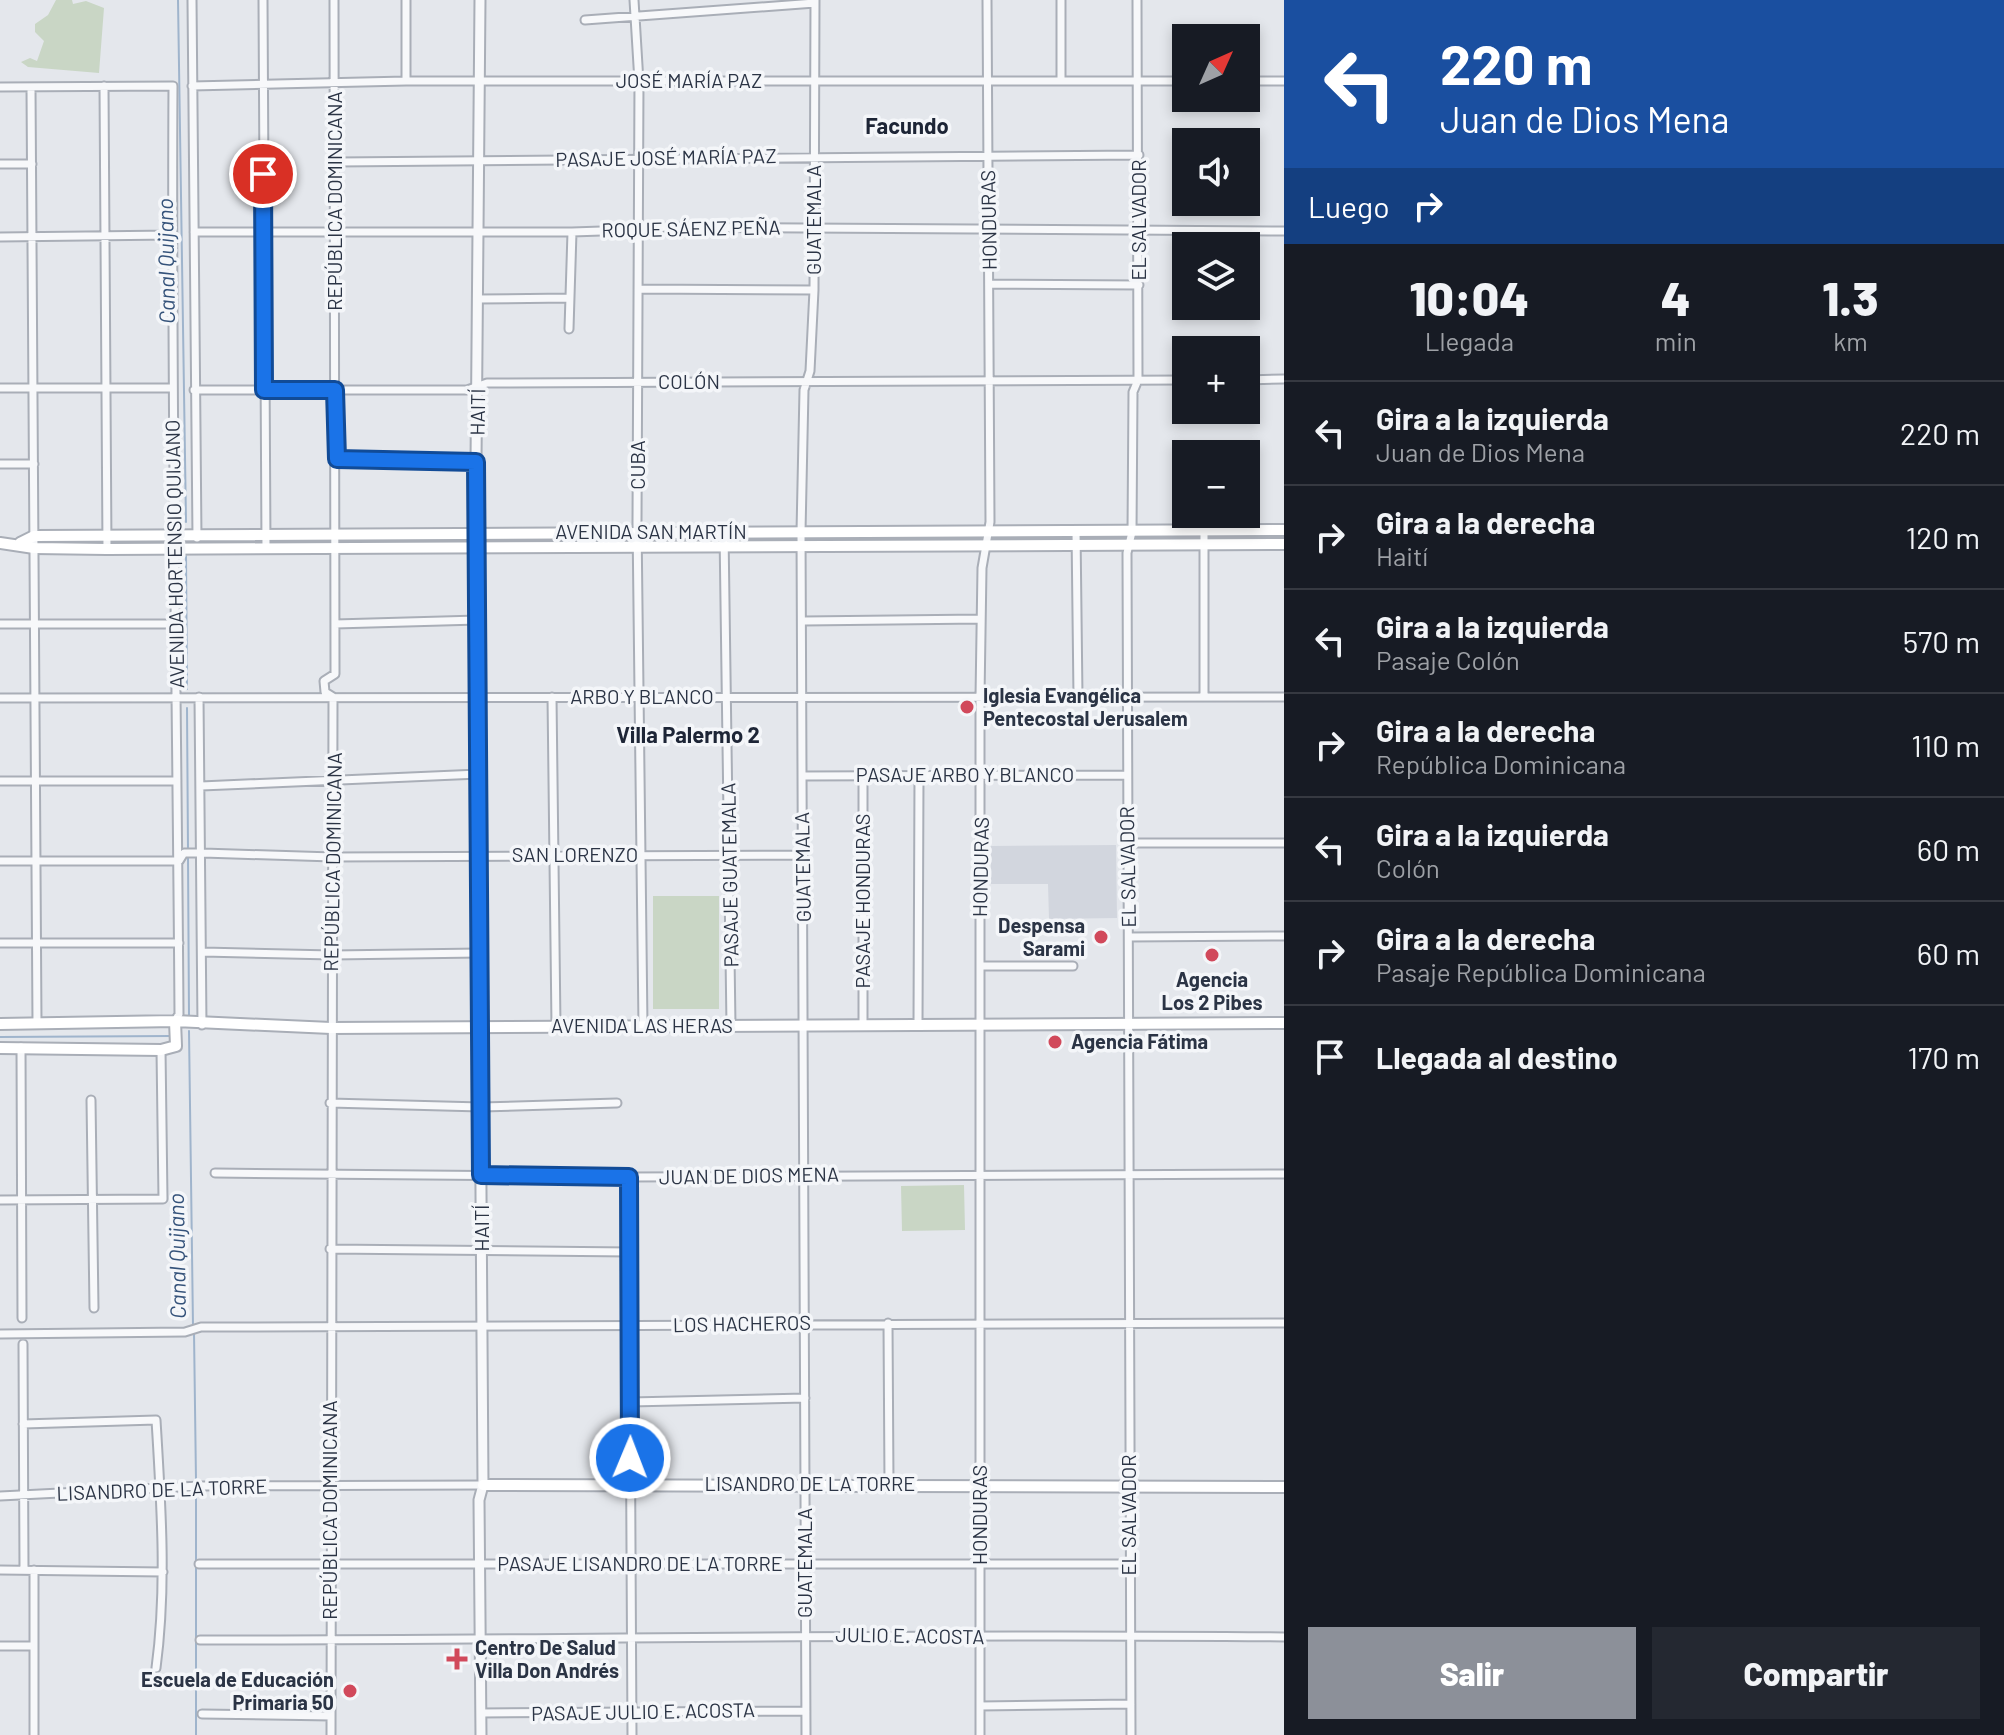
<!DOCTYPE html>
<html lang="es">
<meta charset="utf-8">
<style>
:root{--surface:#171b24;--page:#242831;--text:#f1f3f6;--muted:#9ea1a6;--line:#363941;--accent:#8c9099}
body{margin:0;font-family:Barlow,sans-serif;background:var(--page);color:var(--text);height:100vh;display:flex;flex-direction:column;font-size:30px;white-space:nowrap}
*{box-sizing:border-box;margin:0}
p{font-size:26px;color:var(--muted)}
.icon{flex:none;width:44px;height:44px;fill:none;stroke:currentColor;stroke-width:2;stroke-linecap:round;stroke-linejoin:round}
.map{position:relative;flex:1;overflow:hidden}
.panel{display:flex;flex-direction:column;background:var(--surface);width:720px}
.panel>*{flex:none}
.banner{background:#1a4fa0;color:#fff;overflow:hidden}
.needle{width:52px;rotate:45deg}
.fabs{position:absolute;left:1172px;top:24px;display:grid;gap:16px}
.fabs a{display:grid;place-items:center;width:88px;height:88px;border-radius:0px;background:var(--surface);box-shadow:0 4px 12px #0003;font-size:40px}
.pin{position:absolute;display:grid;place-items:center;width:68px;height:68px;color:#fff;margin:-34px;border:4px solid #fff;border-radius:50%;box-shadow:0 2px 8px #0007}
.me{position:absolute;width:88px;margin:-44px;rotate:1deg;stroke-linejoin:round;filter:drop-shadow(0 0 6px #0008)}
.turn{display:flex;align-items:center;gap:28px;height:168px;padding:0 24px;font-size:36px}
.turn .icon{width:104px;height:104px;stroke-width:2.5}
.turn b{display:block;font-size:56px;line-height:68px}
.then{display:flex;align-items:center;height:76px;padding:0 24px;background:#0003;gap:16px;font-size:30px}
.eta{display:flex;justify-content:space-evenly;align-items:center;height:136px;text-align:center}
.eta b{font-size:48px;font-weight:800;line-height:56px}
.cta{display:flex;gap:16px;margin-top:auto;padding:16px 24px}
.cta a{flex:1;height:92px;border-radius:0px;background:var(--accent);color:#fff;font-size:32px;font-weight:800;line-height:92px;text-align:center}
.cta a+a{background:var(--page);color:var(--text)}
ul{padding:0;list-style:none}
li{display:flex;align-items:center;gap:24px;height:104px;padding:0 24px;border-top:2px solid var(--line)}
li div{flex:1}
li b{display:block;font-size:30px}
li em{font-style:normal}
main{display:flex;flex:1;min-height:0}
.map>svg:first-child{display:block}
.built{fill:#d2d6de}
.green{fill:#c9d6c5}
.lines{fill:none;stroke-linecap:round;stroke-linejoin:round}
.stream{stroke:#9fb4cc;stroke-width:2}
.minor-casing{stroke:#a9aeb7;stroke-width:11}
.tertiary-casing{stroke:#a9aeb7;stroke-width:13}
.secondary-casing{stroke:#a9aeb7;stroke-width:14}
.minor{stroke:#f7f8fa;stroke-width:7}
.tertiary{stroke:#f7f8fa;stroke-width:9}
.secondary{stroke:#fff;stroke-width:10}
.route-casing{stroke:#114b97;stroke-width:20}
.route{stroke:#1a73e8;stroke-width:14}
.poi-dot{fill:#d1495b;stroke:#f4f6f9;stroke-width:3}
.labels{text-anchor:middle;stroke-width:7;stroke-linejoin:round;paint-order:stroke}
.street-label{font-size:20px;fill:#2b3445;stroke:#f4f6f9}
.poi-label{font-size:20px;font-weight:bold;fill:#2b3445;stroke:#f4f6f9;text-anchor:start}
.neighbourhood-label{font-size:22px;font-weight:bold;fill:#1d2536;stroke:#f4f6f9}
.water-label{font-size:22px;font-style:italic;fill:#34527a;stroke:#f4f6f9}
</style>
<main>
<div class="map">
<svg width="1284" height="1735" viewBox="0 0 1284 1735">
<rect width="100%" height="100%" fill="#e4e7ec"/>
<path class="built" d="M1116 845 1117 918 1049 919 1048 884H991V846Z"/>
<path class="green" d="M56 0H72L73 4 86 1 104 8 99 73 28 67 21 62 30 58 37 61 44 41 35 32V24L48 15Z
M653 896H719V1009H653Z
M964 1185 965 1230 902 1231 901 1186Z"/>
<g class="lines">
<path class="stream" d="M178 0 186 522
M186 556 187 689
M187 708 188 850
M188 857 189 1017
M189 1031 193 1326
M0 1037 171 1036
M194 1332 196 1481
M196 1735V1492"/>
<g class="minor-casing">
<path id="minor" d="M192 0 197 538
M263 0 266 547
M634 0 639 82 637 523 643 1026
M585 20 815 3
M406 81V0
M1061 81V0
M1246 81H1284
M104 86 107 549
M192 86 406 81H1186
M0 87 173 86C171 395 177 705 179 1014L175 1021
M31 88 37 1024
M337 162 1139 155
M0 164H32
M194 232H572L631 230 638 227 1284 231
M0 237 172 235
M990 284 1139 285
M638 289 814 290
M478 299 569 298
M569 329 572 232
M1246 380 1284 379
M0 388H172
M194 390H467L487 383 1186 380
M337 459 476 462
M0 464H34
M1076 531 1078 697
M724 532 731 1026
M804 621 981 619
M0 624H176
M335 624 478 620
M199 697 202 1025
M552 697 556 1026
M1204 697V530
M0 698 1284 697
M802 776 1127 775
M0 781H177
M201 786 479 774
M1128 843H1284
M0 861H179L184 853H203L333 857 803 855
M1129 937 1284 936
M0 943H179
M203 952 332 955 480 953
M980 966H1073
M863 1025V776
M918 1025 919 777
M21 1047 22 1318
M91 1100 94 1308
M330 1103 481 1107 617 1103
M215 1173 629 1177 1284 1174
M629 1177 632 1735
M0 1200 163 1199 161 1050
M330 1249 630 1252
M888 1323 889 1484
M0 1334 185 1332 201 1327H255L1284 1323
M23 1344 24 1570
M630 1402 805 1398
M23 1424 156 1420C161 1503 167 1586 156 1668
M0 1496 200 1486 483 1485
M199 1564H1128
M0 1570 163 1572
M34 1570V1735
M200 1640C562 1640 923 1633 1284 1637
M0 1646H34
M980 1706 1131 1704
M481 1713 806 1711
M202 1714 331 1716
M331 1735 333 697 325 692 324 681 335 674 334 0
M806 1735 801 532 804 390 810 371 814 290 815 0
M980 1735V697L982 568 990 522 987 0
M1131 1735 1127 553 1132 532 1133 392 1138 380 1137 0"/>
</g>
<g class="tertiary-casing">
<path id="tertiary" d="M480 0 476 462 483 1485 479 1500 481 1735"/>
</g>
<g class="secondary-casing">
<path id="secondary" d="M0 543 34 548 107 549 1284 544
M20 543 34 536 1284 530
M0 1024 175 1021 331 1028 1284 1023
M0 1048 161 1050 176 1046 175 1021
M483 1485 1284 1487"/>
</g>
<use href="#minor" class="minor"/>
<use href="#tertiary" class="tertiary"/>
<use href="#secondary" class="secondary"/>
</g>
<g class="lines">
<g class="route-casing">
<path id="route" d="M263 174 264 390H335L337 459 476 462 481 1175 629 1177 630 1458"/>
</g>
<use href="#route" class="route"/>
</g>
<g class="poi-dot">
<circle cx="967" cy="707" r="8"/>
<circle cx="1101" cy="937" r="8"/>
<circle cx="1212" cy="955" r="8"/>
<circle cx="1055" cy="1042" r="8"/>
<path d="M453 1647h8v8h8v8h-8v8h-8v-8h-8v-8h8z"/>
<circle cx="350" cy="1691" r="8"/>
</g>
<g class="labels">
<g class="street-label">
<text x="689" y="88">JOSÉ MARÍA PAZ</text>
<text transform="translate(666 158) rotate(-1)" y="7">PASAJE JOSÉ MARÍA PAZ</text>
<text transform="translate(335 201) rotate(-90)" y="7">REPÚBLICA DOMINICANA</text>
<text transform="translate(814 220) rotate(-90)" y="7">GUATEMALA</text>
<text transform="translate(989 220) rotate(-91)" y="7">HONDURAS</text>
<text transform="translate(1139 220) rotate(-90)" y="7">EL SALVADOR</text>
<text transform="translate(691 229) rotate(-1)" y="7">ROQUE SÁENZ PEÑA</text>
<text x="689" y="389">COLÓN</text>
<text transform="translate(478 412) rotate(-89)" y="7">HAITÍ</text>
<text transform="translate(638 465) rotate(-90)" y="7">CUBA</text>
<text x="651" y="539">AVENIDA SAN MARTÍN</text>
<text transform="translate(175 554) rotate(-91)" y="7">AVENIDA HORTENSIO QUIJANO</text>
<text x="642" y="704">ARBO Y BLANCO</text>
<text x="965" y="782">PASAJE ARBO Y BLANCO</text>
<text x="575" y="862">SAN LORENZO</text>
<text transform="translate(333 862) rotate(-89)" y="7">REPÚBLICA DOMINICANA</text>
<text transform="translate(803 867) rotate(-91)" y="7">GUATEMALA</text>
<text transform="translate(981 867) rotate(-89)" y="7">HONDURAS</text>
<text transform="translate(1128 867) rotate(-91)" y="7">EL SALVADOR</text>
<text transform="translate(730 875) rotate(-91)" y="7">PASAJE GUATEMALA</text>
<text transform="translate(863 901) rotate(-90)" y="7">PASAJE HONDURAS</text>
<text x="642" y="1033">AVENIDA LAS HERAS</text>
<text transform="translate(749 1176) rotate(-1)" y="7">JUAN DE DIOS MENA</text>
<text transform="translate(482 1228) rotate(-90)" y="7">HAITÍ</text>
<text transform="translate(742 1324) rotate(-1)" y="7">LOS HACHEROS</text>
<text x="810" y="1491">LISANDRO DE LA TORRE</text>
<text transform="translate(162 1490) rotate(-2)" y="7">LISANDRO DE LA TORRE</text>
<text transform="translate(330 1510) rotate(-90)" y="7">REPÚBLICA DOMINICANA</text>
<text transform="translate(980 1515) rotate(-90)" y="7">HONDURAS</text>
<text transform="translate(1129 1515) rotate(-90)" y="7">EL SALVADOR</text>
<text transform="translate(805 1563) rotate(-90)" y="7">GUATEMALA</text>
<text x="640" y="1571">PASAJE LISANDRO DE LA TORRE</text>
<text transform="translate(910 1636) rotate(1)" y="7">JULIO E. ACOSTA</text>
<text transform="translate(643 1712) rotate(-1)" y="7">PASAJE JULIO E. ACOSTA</text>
</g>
<g class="poi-label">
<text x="983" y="703">Iglesia Evangélica<tspan x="983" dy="23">Pentecostal Jerusalem</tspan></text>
<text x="1085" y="933" text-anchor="end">Despensa<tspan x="1085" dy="23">Sarami</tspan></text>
<text x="1212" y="987" text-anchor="middle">Agencia<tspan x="1212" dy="23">Los 2 Pibes</tspan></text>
<text x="1071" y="1049">Agencia Fátima</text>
<text x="475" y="1655">Centro De Salud<tspan x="475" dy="23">Villa Don Andrés</tspan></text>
<text x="334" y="1687" text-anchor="end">Escuela de Educación<tspan x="334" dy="23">Primaria 50</tspan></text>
</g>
<g class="neighbourhood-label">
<text x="907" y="134">Facundo</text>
<text x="688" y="743">Villa Palermo 2</text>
</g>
<g class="water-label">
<text transform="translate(166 261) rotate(-91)" y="8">Canal Quijano</text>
<text transform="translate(177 1256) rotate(-91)" y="8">Canal Quijano</text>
</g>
</g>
</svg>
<div class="fabs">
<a><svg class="needle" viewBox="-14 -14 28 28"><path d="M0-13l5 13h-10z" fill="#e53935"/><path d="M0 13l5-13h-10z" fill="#9ea1a6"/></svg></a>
<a><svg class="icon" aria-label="sound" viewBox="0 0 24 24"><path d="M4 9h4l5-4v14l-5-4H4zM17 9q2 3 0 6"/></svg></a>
<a><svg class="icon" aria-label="layers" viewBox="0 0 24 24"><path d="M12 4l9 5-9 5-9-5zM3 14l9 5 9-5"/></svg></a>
<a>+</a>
<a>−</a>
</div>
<div class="pin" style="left:263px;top:174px;background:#d93025"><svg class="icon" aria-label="arrive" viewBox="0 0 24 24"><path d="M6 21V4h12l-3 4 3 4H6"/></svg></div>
<svg class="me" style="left:630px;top:1458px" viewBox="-20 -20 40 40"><circle r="17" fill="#1a73e8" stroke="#fff" stroke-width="3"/><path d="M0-11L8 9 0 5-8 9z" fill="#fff"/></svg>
</div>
<section class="panel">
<div class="banner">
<div class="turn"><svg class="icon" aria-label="left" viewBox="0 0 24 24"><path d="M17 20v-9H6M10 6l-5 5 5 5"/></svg><div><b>220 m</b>Juan de Dios Mena</div></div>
<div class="then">Luego<svg class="icon" aria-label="right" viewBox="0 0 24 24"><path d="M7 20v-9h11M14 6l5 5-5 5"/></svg></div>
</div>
<div class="eta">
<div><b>10:04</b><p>Llegada</p></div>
<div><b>4</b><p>min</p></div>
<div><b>1.3</b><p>km</p></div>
</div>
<ul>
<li><svg class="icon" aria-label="left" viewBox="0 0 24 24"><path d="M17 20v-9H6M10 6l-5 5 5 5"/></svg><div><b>Gira a la izquierda</b><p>Juan de Dios Mena</p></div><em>220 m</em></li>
<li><svg class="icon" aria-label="right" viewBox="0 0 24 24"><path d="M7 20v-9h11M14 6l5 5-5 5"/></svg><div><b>Gira a la derecha</b><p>Haití</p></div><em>120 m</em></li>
<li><svg class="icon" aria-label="left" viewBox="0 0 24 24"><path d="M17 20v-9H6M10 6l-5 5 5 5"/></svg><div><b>Gira a la izquierda</b><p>Pasaje Colón</p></div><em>570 m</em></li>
<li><svg class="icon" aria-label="right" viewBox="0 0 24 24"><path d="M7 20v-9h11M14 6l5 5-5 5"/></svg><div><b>Gira a la derecha</b><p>República Dominicana</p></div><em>110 m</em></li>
<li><svg class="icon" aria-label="left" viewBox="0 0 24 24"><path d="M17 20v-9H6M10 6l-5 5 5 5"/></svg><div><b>Gira a la izquierda</b><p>Colón</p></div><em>60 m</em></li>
<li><svg class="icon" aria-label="right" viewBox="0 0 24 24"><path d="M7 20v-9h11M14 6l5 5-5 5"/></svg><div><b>Gira a la derecha</b><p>Pasaje República Dominicana</p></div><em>60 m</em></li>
<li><svg class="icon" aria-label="arrive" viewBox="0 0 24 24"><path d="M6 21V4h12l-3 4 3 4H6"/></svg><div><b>Llegada al destino</b></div><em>170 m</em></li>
</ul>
<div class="cta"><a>Salir</a><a>Compartir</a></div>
</section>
</main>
